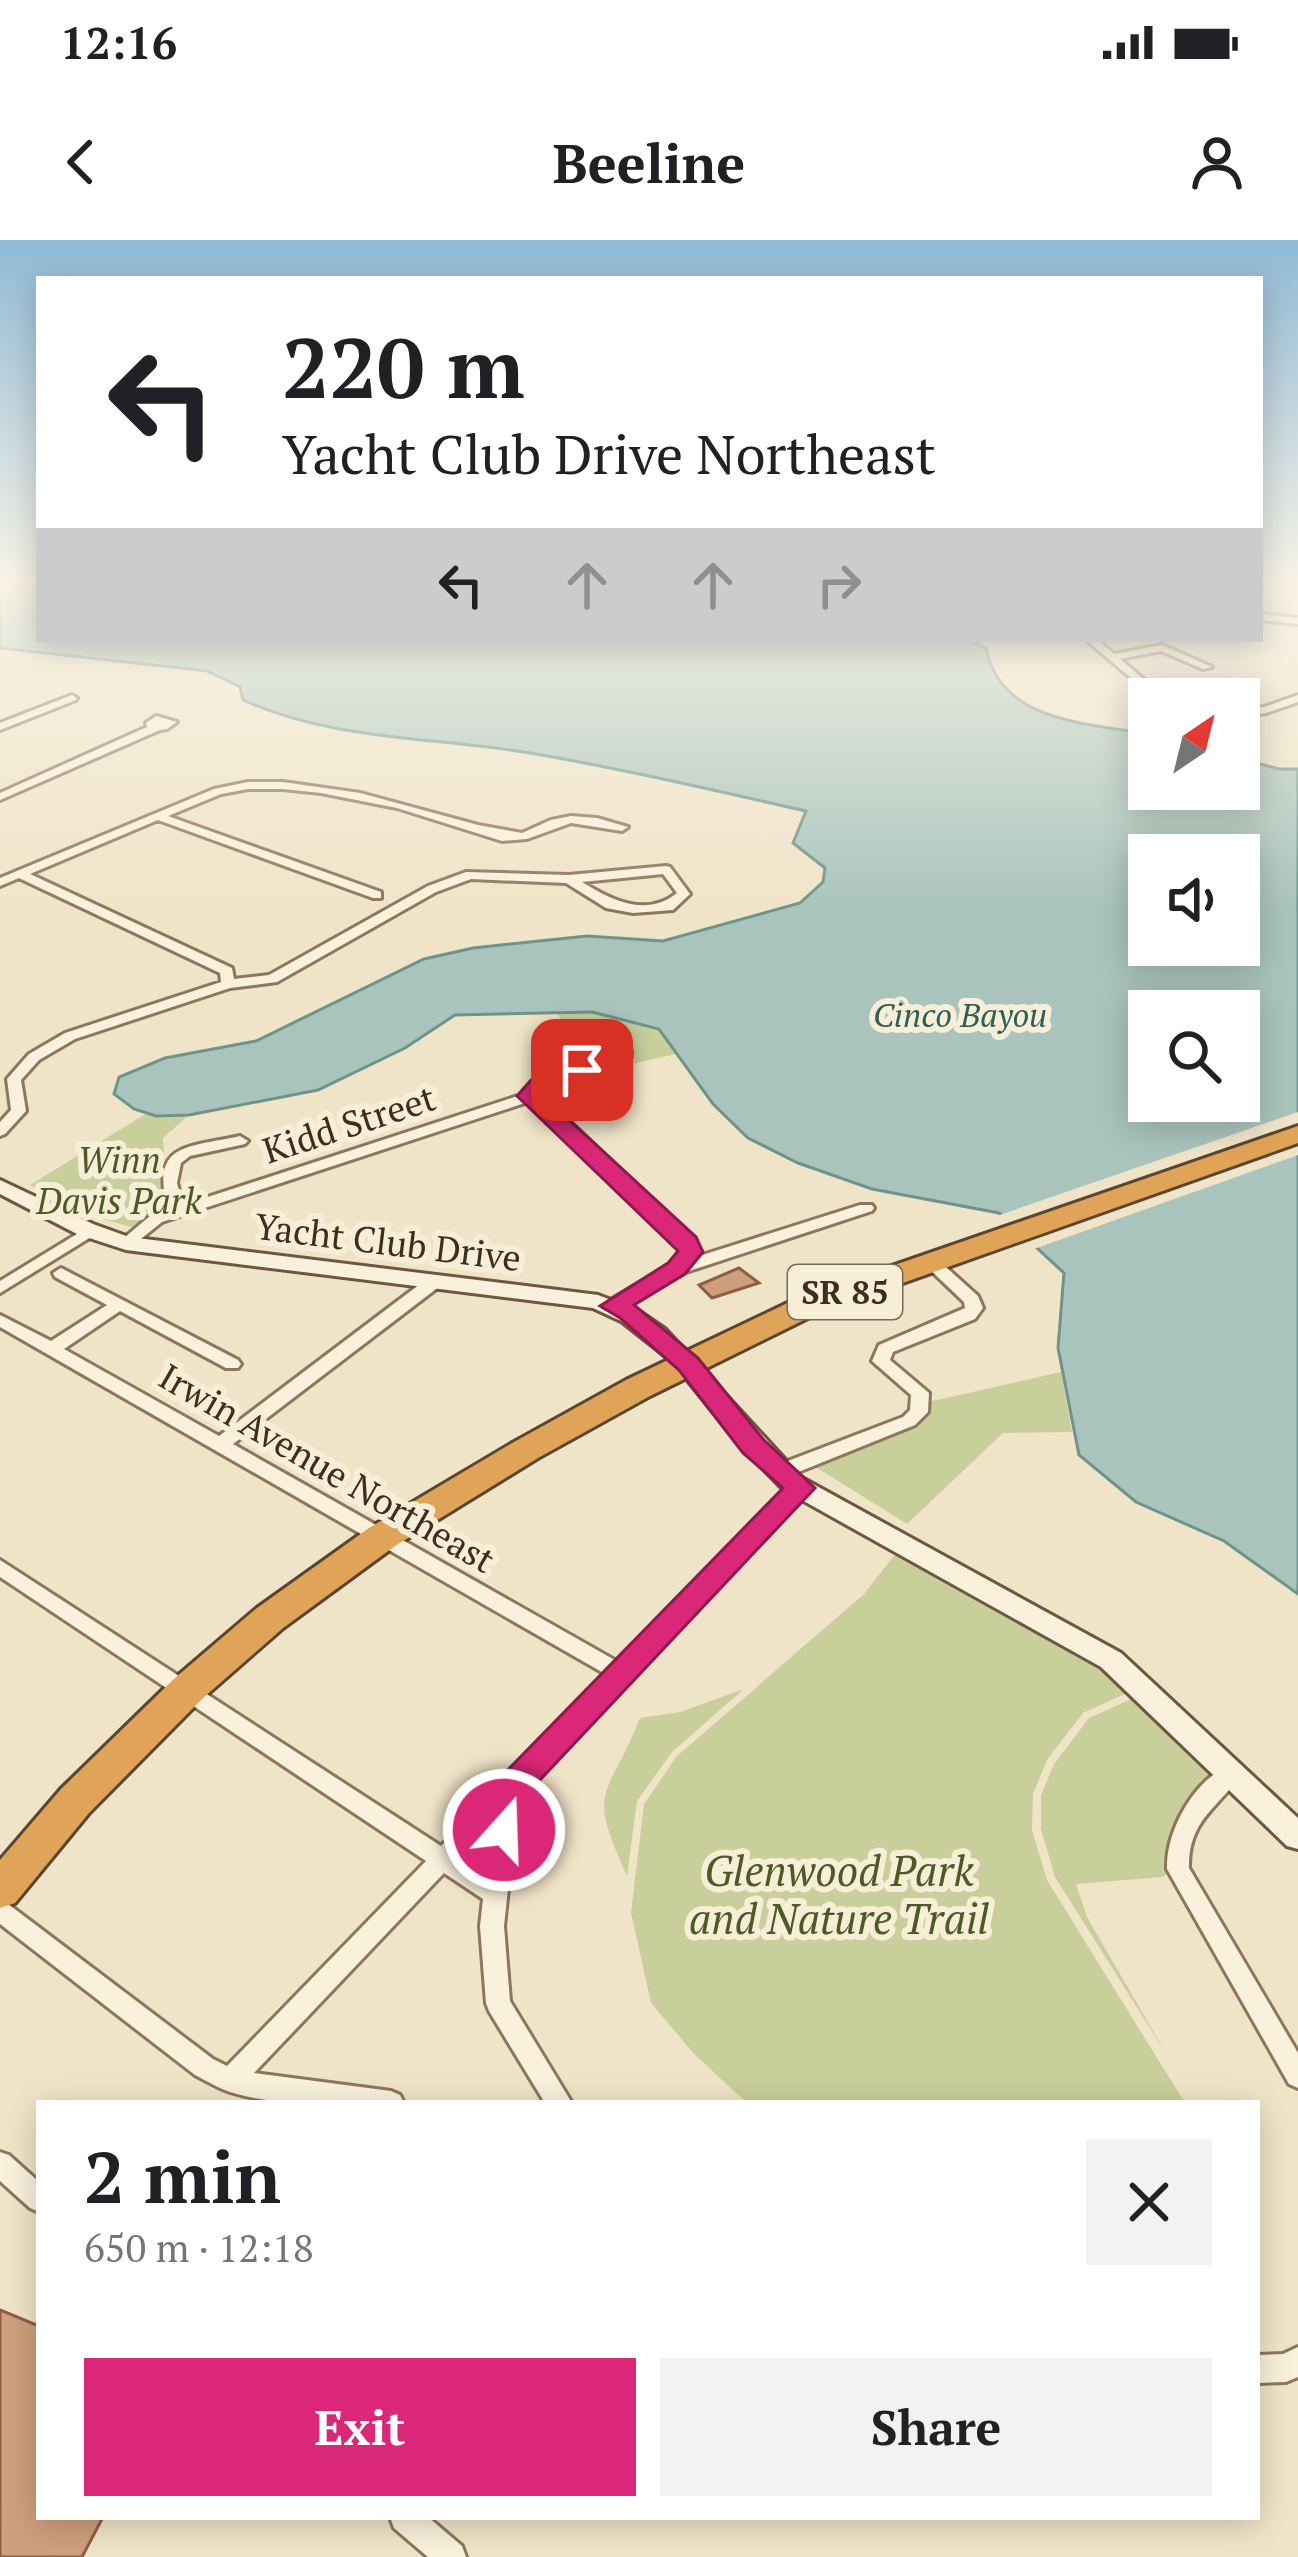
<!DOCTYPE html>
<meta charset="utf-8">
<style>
:root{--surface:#fff;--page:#f2f2f2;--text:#202124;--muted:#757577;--accent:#db2777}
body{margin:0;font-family:"PT Serif",serif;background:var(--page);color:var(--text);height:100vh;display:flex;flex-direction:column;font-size:45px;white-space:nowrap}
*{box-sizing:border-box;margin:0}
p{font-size:39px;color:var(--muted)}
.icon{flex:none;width:66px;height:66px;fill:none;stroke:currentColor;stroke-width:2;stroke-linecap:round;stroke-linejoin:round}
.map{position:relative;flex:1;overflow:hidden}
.side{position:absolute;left:36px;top:1860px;width:1224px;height:420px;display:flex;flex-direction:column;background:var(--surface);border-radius:0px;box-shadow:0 6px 30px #0003}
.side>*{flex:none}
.guide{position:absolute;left:36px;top:36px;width:1227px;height:366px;border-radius:0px;box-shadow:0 6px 30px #0003;background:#fff;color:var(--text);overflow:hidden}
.needle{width:78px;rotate:35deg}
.controls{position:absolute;left:1128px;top:438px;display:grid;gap:24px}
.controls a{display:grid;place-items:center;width:132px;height:132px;border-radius:0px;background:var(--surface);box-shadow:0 6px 30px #0003;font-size:60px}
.pin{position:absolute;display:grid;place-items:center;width:102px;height:102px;color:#fff;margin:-51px;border-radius:24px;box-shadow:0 6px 18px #0006}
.me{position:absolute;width:132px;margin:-66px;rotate:20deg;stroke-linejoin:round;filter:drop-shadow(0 0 9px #0008)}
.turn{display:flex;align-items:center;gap:42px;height:252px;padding:0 48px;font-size:54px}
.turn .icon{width:156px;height:156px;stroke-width:2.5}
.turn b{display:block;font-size:84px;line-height:102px}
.lanes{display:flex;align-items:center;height:114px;padding:0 48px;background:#0003;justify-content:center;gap:60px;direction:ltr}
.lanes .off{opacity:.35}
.round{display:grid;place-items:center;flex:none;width:126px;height:126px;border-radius:0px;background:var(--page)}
.headline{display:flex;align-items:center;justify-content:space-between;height:204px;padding:0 48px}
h1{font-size:72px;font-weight:600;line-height:90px}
.primary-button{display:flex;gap:24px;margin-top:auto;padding:24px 48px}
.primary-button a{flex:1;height:138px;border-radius:0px;background:var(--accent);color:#fff;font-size:48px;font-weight:600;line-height:138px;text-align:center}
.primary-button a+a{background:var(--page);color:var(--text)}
.status{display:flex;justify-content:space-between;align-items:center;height:84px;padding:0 60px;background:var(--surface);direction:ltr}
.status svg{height:33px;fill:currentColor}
header{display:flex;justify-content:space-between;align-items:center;height:156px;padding:0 48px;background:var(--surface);font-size:54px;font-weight:600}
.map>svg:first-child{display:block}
.green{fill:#c9cf9b}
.water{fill:#a9c4bc;stroke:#6f938a;stroke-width:3;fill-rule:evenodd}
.pier{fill:#f0e4c8}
.building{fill:#cf9f7d;stroke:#8d5f41;stroke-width:3}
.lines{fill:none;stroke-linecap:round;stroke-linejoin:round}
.street-casing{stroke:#8d765c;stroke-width:6}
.secondary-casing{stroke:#6f573f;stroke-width:6}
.highway-casing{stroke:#5b4430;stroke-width:6}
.street{fill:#faf1dc;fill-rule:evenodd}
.secondary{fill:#faf1dc;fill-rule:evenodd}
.highway{fill:#e0a458;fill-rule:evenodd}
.route{fill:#db2777;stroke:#8e194d;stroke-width:3}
.labels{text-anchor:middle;stroke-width:12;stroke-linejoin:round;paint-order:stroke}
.far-water-label{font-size:33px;font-style:italic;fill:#2f5d5a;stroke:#f7eed8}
.shield{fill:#f7eed8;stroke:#756857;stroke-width:3}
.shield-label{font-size:33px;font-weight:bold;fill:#3d2e20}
.street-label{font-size:36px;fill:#3d2e20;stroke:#f7eed8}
.park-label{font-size:36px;font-style:italic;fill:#4d5a26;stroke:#f7eed8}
.near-park-label{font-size:42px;font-style:italic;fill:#4d5a26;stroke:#f7eed8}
</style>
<div class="status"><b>12:16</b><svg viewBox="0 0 49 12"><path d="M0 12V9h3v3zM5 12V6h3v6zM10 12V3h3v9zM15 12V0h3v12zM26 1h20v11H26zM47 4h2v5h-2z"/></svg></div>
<header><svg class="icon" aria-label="back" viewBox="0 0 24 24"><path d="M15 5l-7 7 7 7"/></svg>Beeline<svg class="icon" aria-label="person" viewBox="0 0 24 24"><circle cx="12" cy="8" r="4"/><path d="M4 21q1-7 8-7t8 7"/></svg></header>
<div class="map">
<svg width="1298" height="2317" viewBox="0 0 1298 2317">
<rect width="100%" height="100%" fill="#f0e4c8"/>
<path class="green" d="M592 772 659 789 680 813 606 830 569 794 558 774Z
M147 873 189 875 163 898 168 972 131 987 88 975 30 945Z
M1061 1132 1072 1192 1003 1193 907 1284 814 1226 912 1183 928 1162Z
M900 1308 1138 1448 1083 1473 1047 1520 1033 1554 1032 1590 1047 1640 1185 1863H747L695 1815 651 1763 631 1673 644 1564 677 1516 864 1354Z
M744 1449 672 1512 637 1561 627 1636C586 1545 606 1563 640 1478L680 1472Z
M1140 1455 1219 1532 1170 1595 1169 1632 1163 1637 1076 1644 1087 1677 1167 1815 1055 1637 1041 1589V1555L1054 1524 1089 1478Z"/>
<path class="water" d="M0 345H39V399H970L986 409C1002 483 1087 483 1149 494V549H1239V518L1279 529H1298V1354L1224 1301 1136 1262 1079 1215 1058 1108 1064 1033 999 973 872 949 798 923 748 898 713 864 659 789 592 772 455 775 405 808 318 850 189 875 156 876 134 869 114 854 119 837 165 818 256 801 424 719 473 708 587 696 663 701 800 663 823 642 825 628 793 603 806 571C712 550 619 528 524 512 430 497 331 500 243 460L240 447 207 431 0 408ZM1149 615H1239V705H1149ZM1149 771H1239V861H1149Z"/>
<path class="pier" d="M1298 872V915L1031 1010 991 978Z"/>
<path class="building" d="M739 1028 759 1043 712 1058 699 1045Z
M0 2070 39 2086V2277H103L82 2317H0Z"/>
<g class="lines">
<g class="street-casing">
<path id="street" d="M1260 374 1298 378V384L1260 380Z
M1085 399H1096L1114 414 1162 405 1212 427 1203 429 1161 411 1120 419 1167 459H1156Z
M72 455 77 458 76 460 0 490V483Z
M1298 455V462L1266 473 1239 476V470L1264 467Z
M156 476 177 482 167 489 160 490 0 560V553L147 487 146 483Z
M248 542H283L360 553 478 585 522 593 551 580 571 576 597 578 628 587 622 591 571 583 527 599 502 601 397 568 321 553 283 549H248L221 554 168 576 381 652V658H373L158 580 30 634 232 728 234 739 269 735 428 646 466 632 569 635 666 626 670 627 690 654 673 670 633 673 606 668 566 643 471 639 436 652 277 742 230 748 75 799 39 820 21 840 26 871 5 894 0 896V882L11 870 7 839 29 814 65 793 221 742 220 733 19 638 0 646V638L214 549ZM663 634 677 653C646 678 611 660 582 642Z
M626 810 631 811V817L544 848 538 856 549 862 693 999 698 1012 693 1018 860 965H872L874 968 872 971 680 1034 619 1070H607L604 1066 607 1062 668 1026 682 1011 679 1004 539 868 528 862 162 982 132 1006H120L118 1003 150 976 168 970C150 902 187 908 240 896L248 901 245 904 190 916 181 923 177 943 183 965 524 854 534 842Z
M90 986 96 988 98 991 96 994 0 1053V1041Z
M931 1018 937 1019 978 1056 983 1068 975 1079 893 1112 890 1120 929 1153 928 1172 915 1185 786 1237H772L770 1232 772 1227 903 1177 910 1170 911 1155 872 1121 879 1105 965 1068 964 1062 923 1023Z
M61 1028 238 1120 241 1124 238 1128H226L120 1071 64 1109 219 1196 428 1038H440L442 1042 440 1046 233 1204 620 1423 794 1243H808L810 1248 808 1253 518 1556 504 1686 510 1761 572 1863H545L489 1771 486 1763 480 1686 483 1659 444 1633 254 1833 391 1851 400 1855 404 1863C351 1863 280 1868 230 1852 218 1848 207 1841 195 1835L0 1684V1661L8 1664 213 1819 227 1826 426 1621 0 1337V1320L441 1606 607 1435 0 1087V1075L51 1101 107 1065 55 1037 53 1033ZM492 1583 486 1636 459 1618Z
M1231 1524 1239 1527 1242 1533C1219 1568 1188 1579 1189 1628L1298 1813V1848L1289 1844 1167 1629C1166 1590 1194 1540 1231 1524Z
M0 1912 9 1915 39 1942V1972L30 1968 0 1941Z
M1298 2107V2137L1286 2142 1257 2143V2115L1283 2114Z
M390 2277H428L462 2306 466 2317H428L394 2288Z"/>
</g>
<g class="secondary-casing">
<path id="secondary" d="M0 940 93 984 129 997 598 1055 637 1070 665 1089 802 1238 1121 1413 1298 1578V1609L1287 1606 1101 1427 784 1250 737 1201 673 1122 621 1081 593 1068 126 1010 77 994 0 954Z"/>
</g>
<g class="highway-casing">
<path id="highway" d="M1298 886V903L818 1073 650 1156 538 1218 395 1306 283 1388 203 1458 89 1573 15 1663 0 1668V1620L61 1549 175 1438 257 1368 369 1288 514 1202 626 1140 796 1059Z"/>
</g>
<use href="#street" class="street"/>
<use href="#secondary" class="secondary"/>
<use href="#highway" class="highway"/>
</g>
<linearGradient id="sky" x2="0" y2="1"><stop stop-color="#8fbad6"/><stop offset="0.51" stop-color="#f8f3e6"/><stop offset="1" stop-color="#f8f3e6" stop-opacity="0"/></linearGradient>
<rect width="1298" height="670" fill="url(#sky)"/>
<path class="route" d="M582 823 593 830 590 834 542 855 696 997 703 1012 685 1034 634 1065 698 1118 763 1199 815 1248 523 1558 516 1600 504 1604 492 1600 487 1590 495 1543 783 1248 743 1213 679 1130 620 1078 600 1066 668 1023 678 1011 517 856 531 840Z"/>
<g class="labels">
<g class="far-water-label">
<text x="960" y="787">Cinco Bayou</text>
</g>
<rect class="shield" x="788" y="1025" width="114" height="54" rx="9"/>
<g class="shield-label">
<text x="845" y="1064">SR 85</text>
</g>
<g class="street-label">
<text transform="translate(349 884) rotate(-18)" y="13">Kidd Street</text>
<text transform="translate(388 1002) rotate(7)" y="13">Yacht Club Drive</text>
<text transform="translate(327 1228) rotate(30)" y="13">Irwin Avenue Northeast</text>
</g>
<g class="park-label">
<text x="119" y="933">Winn<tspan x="119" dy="41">Davis Park</tspan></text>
</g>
<g class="near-park-label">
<text x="839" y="1646">Glenwood Park<tspan x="839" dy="48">and Nature Trail</tspan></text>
</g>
</g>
</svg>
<div class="controls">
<a><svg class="needle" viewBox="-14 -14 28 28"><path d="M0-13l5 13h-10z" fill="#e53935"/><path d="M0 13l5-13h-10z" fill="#757577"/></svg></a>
<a><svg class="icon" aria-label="sound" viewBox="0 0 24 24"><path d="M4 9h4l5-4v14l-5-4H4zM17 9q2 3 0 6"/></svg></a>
<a><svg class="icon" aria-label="search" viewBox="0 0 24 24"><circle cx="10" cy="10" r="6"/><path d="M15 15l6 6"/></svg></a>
</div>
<div class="pin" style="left:582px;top:830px;background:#d93025"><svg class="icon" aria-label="arrive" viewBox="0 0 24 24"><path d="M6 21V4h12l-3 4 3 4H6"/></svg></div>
<svg class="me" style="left:504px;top:1590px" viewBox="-20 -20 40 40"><circle r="17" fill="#db2777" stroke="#fff" stroke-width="3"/><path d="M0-11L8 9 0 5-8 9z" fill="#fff"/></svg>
<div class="guide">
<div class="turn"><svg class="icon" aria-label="left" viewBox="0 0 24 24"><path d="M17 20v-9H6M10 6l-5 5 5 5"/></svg><div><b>220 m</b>Yacht Club Drive Northeast</div></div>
<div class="lanes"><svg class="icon" aria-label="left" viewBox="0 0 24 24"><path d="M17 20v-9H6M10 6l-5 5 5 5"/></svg><svg class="icon off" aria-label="ahead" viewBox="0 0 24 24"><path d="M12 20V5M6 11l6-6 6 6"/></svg><svg class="icon off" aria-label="ahead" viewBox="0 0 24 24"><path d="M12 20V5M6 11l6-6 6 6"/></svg><svg class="icon off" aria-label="right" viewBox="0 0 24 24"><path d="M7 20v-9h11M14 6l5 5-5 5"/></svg></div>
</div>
<section class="side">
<div class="headline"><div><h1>2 min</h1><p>650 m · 12:18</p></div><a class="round"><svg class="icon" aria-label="close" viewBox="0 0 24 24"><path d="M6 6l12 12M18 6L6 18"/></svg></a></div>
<div class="primary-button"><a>Exit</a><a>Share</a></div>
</section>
</div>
